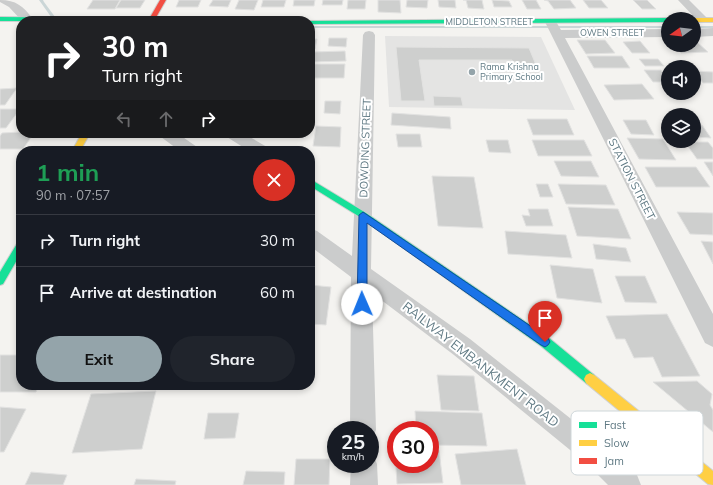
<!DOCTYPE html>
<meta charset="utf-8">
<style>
:root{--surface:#171b24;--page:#20242c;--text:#f1f3f6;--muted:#9ea1a6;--line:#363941;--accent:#94a4aa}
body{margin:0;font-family:Mulish,sans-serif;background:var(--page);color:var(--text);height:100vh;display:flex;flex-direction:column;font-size:15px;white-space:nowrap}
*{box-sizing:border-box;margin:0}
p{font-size:13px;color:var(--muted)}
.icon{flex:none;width:22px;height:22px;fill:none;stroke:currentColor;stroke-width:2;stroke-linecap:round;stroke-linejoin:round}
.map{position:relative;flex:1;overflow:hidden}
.details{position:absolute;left:16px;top:146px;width:299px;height:244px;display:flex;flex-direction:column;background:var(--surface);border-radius:16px;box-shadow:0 2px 6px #0003}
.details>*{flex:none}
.banner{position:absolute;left:16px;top:16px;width:299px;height:122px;border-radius:16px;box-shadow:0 2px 6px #0003;background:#202124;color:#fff;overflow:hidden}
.needle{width:26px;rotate:255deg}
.buttons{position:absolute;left:661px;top:12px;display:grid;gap:8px}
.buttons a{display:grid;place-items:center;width:40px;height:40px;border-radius:50%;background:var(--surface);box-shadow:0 2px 6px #0003;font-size:20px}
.speed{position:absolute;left:327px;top:421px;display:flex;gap:8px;font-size:20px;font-weight:700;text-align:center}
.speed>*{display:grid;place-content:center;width:52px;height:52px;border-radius:50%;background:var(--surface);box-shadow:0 2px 6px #0003;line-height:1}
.speed small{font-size:10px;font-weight:400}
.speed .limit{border:6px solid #d22;background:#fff;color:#111}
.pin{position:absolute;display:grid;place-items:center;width:34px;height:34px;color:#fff;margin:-41px -17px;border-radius:50% 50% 50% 0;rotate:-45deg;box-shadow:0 0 4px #0007}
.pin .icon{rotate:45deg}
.me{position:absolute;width:44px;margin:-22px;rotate:359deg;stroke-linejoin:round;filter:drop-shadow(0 0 3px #0008)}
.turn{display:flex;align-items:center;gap:14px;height:84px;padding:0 20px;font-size:18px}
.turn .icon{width:52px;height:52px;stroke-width:2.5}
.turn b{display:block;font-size:28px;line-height:34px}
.lanes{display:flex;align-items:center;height:38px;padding:0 20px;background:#0003;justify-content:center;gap:20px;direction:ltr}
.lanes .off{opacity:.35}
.round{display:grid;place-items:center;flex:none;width:42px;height:42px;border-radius:21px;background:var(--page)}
.overview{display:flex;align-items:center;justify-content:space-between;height:68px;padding:0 20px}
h1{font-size:24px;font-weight:700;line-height:30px;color:#1e9e55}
.cta{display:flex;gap:8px;margin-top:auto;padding:8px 20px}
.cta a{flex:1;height:46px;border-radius:24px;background:var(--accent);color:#111;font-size:16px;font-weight:700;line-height:46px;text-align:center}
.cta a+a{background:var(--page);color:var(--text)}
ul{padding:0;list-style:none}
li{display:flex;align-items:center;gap:12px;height:52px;padding:0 20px;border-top:1px solid var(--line)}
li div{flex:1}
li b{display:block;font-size:15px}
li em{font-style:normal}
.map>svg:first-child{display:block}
.built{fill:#e4e4e3}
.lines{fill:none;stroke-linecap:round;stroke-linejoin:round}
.stream{fill:#cbd6d7;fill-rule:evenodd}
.building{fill:#cecfce;stroke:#e2e2e1}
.fast-casing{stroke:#d0d1d0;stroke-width:2}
.slow-casing{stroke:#d0d1d0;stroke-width:2}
.jam-casing{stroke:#d0d1d0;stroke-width:2}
.street{fill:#cbcccc;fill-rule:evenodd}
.fast{fill:#16e098;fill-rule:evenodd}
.slow{fill:#ffcf43;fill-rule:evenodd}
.jam{fill:#f24e42;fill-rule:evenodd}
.route{fill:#1a73e8;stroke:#114b97}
.poi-dot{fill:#94a4aa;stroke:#fff;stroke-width:1.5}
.labels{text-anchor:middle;stroke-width:4;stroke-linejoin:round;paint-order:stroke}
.far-street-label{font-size:9px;fill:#607a84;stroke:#fff}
.far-poi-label{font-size:9px;fill:#607a84;stroke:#fff;text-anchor:start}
.street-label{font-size:11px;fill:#607a84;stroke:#fff}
.near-street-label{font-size:13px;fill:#607a84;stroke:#fff}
.key{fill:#fff;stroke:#cfd7da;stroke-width:1}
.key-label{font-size:11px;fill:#607a84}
</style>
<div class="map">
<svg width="713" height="485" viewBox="0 0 713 485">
<rect width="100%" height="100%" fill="#f4f3f0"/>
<path class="built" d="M385 36 541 37 575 110 389 107Z"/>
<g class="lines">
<path class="stream" d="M39 0H43L44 2 58 21H54Z
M310 26H668V28H310Z
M694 26H713V28H694Z"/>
</g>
<path class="building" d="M93 0H120L115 9H87Z
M121 0H145L140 8H116Z
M179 0H201L198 7H176Z
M213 0H231L228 7 209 6Z
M239 0H258L254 10 235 9Z
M263 0H286L284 7H261Z
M294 0H315L314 6H293Z
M323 0H343L342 5H322Z
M348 0H366L365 9H347Z
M378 0H400L401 13 378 12Z
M407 0H428L427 8 406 7Z
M438 0H455L456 8 439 7Z
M463 0H482L484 9 468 8 466 0Z
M492 0 509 1 512 7H494Z
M522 0H536L541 9H527Z
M544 0H570L576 8 554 9 548 1Z
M583 0H601L608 8H589Z
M633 0H647L656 9H642Z
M329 38H347L346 47 328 46Z
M310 39H317L315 49H310Z
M577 40H605L615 53 586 54Z
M640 41 650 53H632L623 42Z
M694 41H696L708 52 681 53 673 45H694Z
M396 47 529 48 539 72 517 71 512 60H419L425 101H401Z
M345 51 346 61 312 62 313 52Z
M587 56H622L630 68H594Z
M639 59H658L664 66H645Z
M313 64H345L344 78H311Z
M644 70H661L668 82H653Z
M694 71 713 72V83H703Z
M642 84 654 99 614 100 604 85Z
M17 88 5 105H0V89Z
M433 96 461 97 463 106H434Z
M325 101H341L340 114 324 113Z
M0 109H20L6 128H0Z
M392 113 450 117 451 129 391 125Z
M527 119H567L574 135H533Z
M623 120H646L654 135 631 134Z
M694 125H702L711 138 694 137Z
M316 126 341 127 340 147 313 146Z
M2 133 21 132 34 133 23 149H0V136Z
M396 134H420L422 147H398Z
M627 138 663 139 676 160 639 159Z
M486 140H508L511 153 489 152Z
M532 140H584L592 156H538Z
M685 142H708L713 148V159H697Z
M554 161H591L599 177 561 176Z
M704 162H713V176Z
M645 167H696L710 187H656Z
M432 176 474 177 483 228 438 226Z
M536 184H548L553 197H540Z
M558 184 606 185 615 205 566 204Z
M568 207 618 209 631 239 577 236Z
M528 209H548L553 226H526L522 215 530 216Z
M677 212 713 213V235L690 234Z
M505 231 566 235 572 258 508 254Z
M701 241 713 242V264Z
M593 244 626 248 631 262 596 259Z
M550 265 593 269 602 303 557 298Z
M615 276H645L657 303 625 302Z
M310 285 331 287 326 325 310 324Z
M667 314 700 376 662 377 653 357 634 358 625 339H616L606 316Z
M0 355H21V385H39L36 392H0Z
M437 375 474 376 479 411 441 410Z
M697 381 712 394 710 405 713 410V432L653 382Z
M67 385H115L114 388H66Z
M206 385H244V387L205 388Z
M156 391 142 449 72 453 91 394Z
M0 407 26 409 4 452H0Z
M415 411 482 413 487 446 430 445V430H416Z
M208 413H239L235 438 204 439Z
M517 449 526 485H461L455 454Z
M430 450H439L443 483 397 484 395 452 396 464H430Z
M296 459H330L329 485H294Z
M246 471 285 472 284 485H243Z
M31 472 67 475 63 485H25Z
M136 479 176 481 175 485H134Z"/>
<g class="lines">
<g class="fast-casing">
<path id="fast" d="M0 17 257 19 260 21H0Z
M668 18 670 19H668V22L310 24V21H308Z
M310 179 366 213 549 338 594 375 596 379 594 383 590 385 586 383 541 346 360 217 310 186Z
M21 241V253L3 284 0 285V272L18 242Z"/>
</g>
<g class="slow-casing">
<path id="slow" d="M694 18H713V22H694V19H692Z
M82 133H90L80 151H72Z
M590 373 594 375 713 471V485L708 484 586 383 584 379 586 375Z"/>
</g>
<g class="jam-casing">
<path id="jam" d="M160 0H166L154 21H148Z"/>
</g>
<path class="street" d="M0 0C16 0 23 6 33 19L31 21H22L9 7 0 2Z
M678 0H689L709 20 707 22H699Z
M551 19 555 20 561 30 668 29V37L565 38 713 314V347L705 343 551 34 545 22 547 20Z
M713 28V36L694 37V29Z
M369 31 373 32 375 35 371 269 470 339 604 445 637 475 641 485H608L586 463 454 355 372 293 376 430 372 439 370 440V430H350L351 277 310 246V228L317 231 352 256 363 35 365 32Z
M158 133H177L197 147 199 151H180L161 137Z
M224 133H243L267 147 269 151H249L227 137Z
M370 453 373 455 377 464 378 485H350L351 464H370Z"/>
<use href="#fast" class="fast"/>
<use href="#slow" class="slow"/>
<use href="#jam" class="jam"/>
</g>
<path class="route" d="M363 212 548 338 550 342 548 345 545 347 541 345 367 223V304L365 308 362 309 358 308 357 304 359 215Z"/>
<circle class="poi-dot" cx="472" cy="72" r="4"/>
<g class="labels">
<g class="far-street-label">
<text x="489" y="25">MIDDLETON STREET</text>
<text x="612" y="36">OWEN STREET</text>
</g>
<g class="far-poi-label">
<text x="480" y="70">Rama Krishna<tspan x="480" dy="10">Primary School</tspan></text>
</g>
<g class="street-label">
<text transform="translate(365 148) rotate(-88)" y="4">DOWDING STREET</text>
<text transform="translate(632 179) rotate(63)" y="4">STATION STREET</text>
</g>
<g class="near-street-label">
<text transform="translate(481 364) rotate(38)" y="5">RAILWAY EMBANKMENT ROAD</text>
</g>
</g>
<rect x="571" y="411" width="132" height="64" rx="6" class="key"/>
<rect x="579" y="422" width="18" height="6" fill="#16e098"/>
<rect x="579" y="440" width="18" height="6" fill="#ffcf43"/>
<rect x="579" y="458" width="18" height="6" fill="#f24e42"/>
<g class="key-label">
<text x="604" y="429">Fast</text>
<text x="604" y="447">Slow</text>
<text x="604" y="465">Jam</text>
</g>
</svg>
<div class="buttons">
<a><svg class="needle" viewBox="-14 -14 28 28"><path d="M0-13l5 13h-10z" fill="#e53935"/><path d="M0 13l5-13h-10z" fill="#9ea1a6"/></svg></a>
<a><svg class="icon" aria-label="sound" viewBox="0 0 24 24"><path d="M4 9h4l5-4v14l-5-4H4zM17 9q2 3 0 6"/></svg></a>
<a><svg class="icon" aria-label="layers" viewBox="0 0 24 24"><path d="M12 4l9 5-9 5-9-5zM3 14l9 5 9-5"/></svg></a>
</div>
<div class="speed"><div>25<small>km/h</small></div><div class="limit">30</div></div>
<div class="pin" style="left:545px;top:342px;background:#d93025"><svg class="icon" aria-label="arrive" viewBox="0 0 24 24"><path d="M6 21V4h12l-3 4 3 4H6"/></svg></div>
<svg class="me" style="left:362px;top:304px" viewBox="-20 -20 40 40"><circle r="19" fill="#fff"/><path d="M0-13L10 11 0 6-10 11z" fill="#1a73e8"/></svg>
<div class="banner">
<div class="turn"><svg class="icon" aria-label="right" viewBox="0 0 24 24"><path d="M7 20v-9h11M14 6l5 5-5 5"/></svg><div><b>30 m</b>Turn right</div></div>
<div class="lanes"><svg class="icon off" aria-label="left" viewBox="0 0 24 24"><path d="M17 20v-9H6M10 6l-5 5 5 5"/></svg><svg class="icon off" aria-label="ahead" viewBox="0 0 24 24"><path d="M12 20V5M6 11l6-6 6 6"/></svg><svg class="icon" aria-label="right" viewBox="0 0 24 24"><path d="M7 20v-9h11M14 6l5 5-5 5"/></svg></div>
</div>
<section class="details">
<div class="overview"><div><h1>1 min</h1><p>90 m · 07:57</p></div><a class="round" style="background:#d93025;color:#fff"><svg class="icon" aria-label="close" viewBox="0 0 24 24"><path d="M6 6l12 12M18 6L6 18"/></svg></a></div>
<ul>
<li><svg class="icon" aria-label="right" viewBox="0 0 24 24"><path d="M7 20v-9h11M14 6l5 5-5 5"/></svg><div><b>Turn right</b></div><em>30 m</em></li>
<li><svg class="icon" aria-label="arrive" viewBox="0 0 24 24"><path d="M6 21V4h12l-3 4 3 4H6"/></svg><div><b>Arrive at destination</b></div><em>60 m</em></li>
</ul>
<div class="cta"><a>Exit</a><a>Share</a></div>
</section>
</div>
